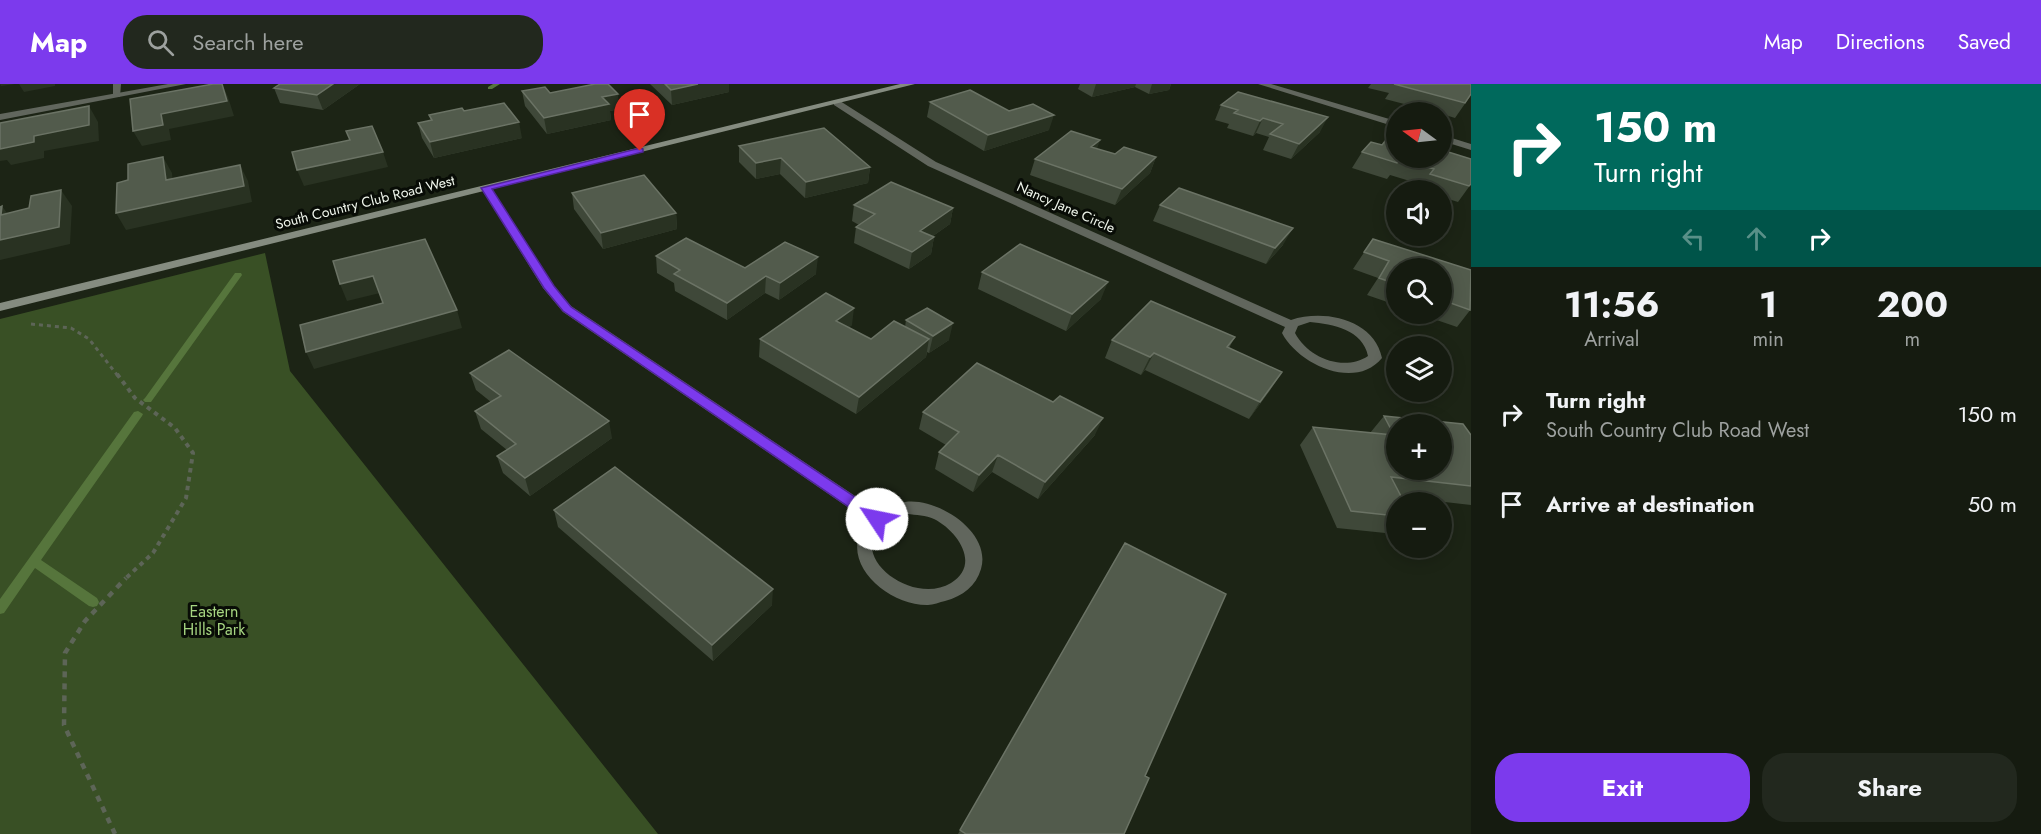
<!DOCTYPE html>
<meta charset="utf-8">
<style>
:root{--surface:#151b10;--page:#22281e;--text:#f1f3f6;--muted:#9da19f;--line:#343930;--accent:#7c3aed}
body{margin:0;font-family:Jost,sans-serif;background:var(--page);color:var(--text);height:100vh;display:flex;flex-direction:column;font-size:22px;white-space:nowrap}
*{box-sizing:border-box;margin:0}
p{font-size:20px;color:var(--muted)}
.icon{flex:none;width:33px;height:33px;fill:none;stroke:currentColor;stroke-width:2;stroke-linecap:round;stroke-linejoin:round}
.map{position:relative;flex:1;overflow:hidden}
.sheet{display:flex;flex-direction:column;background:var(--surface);width:570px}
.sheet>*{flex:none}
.guide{background:#00695c;color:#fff;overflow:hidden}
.needle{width:39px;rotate:285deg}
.tools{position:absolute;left:1386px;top:18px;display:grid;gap:12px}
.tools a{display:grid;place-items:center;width:66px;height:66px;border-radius:50%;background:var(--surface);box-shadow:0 3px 15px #0003,0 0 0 2px var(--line);font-size:30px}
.pin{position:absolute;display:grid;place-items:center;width:51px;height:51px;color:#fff;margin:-62px -26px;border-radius:50% 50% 50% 0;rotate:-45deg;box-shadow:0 0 6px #0007}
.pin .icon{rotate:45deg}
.me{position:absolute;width:66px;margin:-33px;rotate:304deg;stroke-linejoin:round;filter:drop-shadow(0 0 4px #0008)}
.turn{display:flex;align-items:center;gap:21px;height:126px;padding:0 24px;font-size:27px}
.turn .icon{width:78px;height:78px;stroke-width:2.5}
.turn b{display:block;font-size:42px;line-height:51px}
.lanes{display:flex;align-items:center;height:57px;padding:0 24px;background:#0003;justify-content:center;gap:30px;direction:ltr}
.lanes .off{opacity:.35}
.eta{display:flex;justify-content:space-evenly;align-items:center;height:102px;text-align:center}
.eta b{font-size:36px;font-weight:700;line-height:42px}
.action{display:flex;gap:12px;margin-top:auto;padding:12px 24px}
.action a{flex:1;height:69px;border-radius:24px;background:var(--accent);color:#fff;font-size:24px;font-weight:700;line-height:69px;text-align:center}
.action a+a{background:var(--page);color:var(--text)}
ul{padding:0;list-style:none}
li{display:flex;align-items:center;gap:18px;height:90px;padding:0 24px}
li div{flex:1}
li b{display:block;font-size:22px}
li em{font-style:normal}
header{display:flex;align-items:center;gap:36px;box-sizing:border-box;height:84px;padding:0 30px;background:var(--accent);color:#fff}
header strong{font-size:28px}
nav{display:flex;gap:33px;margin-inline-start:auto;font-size:21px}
.search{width:420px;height:54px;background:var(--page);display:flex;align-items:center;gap:15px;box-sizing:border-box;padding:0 21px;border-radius:24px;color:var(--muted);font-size:22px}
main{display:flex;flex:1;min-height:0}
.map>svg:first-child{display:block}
.green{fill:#395025}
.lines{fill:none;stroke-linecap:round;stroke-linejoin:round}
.stream{fill:#56753c;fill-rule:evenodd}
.path-far2{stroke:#5d6557;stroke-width:3;stroke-dasharray:4 4;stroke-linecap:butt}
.path-far1{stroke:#5d6557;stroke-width:4;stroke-dasharray:4.5 4.5;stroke-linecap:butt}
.path{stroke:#5d6557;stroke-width:4.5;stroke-dasharray:6 6;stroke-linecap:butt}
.lane{fill:#61665d;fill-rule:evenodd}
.street{fill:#61665d;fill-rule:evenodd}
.secondary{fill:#858c80;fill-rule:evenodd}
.wall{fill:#3f4839}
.shaded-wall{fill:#293222}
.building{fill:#525b4c;stroke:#6b7365;stroke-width:1.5;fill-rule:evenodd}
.route{fill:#7c3aed;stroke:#51269a;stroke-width:1.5}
.labels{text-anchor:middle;stroke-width:6;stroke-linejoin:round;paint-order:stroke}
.far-street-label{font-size:14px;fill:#f0f6ec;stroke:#080c06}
.park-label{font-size:16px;fill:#a6d581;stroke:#080c06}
</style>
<header>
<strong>Map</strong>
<div class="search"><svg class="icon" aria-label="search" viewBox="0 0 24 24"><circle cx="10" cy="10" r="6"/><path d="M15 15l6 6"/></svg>Search here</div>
<nav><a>Map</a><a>Directions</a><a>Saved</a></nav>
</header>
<main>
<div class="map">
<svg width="1471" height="750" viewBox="0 0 1471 750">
<rect width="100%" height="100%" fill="#1c2415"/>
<path class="green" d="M265 169 290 287 658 750H0V235Z"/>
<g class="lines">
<path class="stream" d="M493 0H500L492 5H488V3Z
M235 189H241L242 191 151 318H145L143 316 145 314Z
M138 327 143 330 142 332 41 476 97 514 99 518 97 522 93 523 89 522 35 484 4 529 0 530V515L134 328Z"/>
<path class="path-far2" d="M31 240 71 244 89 255 118 292"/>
<path class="path-far1" d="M117 290 135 314 175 344 193 369 186 414 153 469 125 495"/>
<path class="path" d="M115 750 64 641 65 569 85 537 126 494"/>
<path class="lane" d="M113 0H121L120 13 113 11Z"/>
<path class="street" d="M168 0H186L0 36V30Z
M1258 0H1271L1396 37V43Z
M834 17H840L936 78 1291 236C1324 225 1374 235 1382 274 1355 307 1298 280 1282 249L1285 243 928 82 834 21ZM1310 238C1333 240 1363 246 1368 272 1344 288 1308 274 1295 249L1298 242Z
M1442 51 1471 60V66L1442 57Z
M486 101 491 104 554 202 571 222 879 428C887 425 896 420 905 418 937 413 992 448 981 485 976 502 963 512 945 517 940 518 933 521 928 521 887 522 834 475 868 437L563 228 543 204 481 104ZM907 430C916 431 926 431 934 435 958 447 981 481 951 499 911 523 843 469 885 439 891 435 900 433 907 430Z"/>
<path class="secondary" d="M900 0H915L0 227V219Z"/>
</g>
<path class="wall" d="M360 0 323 26 280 19 274 4Z
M650 0H729V8L672 21Z
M1080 0H1171L1169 6 1149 10 1135 3 1092 13 1078 5Z
M1371 0H1471V11L1455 34 1442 30V28H1435L1385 15 1389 9 1368 4Z
M522 7 550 9 619 25 610 27 611 36 547 50 525 22Z
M930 18 1009 27 1049 46 984 67 927 33Z
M1221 21 1320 48 1291 75 1263 66 1269 53 1256 49 1253 52 1227 44 1229 40 1215 36Z
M464 27 522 54 434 74 422 54 418 39 431 36 429 31Z
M1382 61 1442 74 1471 100 1458 118 1442 113V106H1420L1423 101 1390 91 1387 95 1352 84 1362 68Z
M739 62 870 83 868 99 805 114 780 90 756 95 739 78Z
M1097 65 1115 70 1156 73 1150 89 1115 121 1030 91 1035 75Z
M572 109 676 129 677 145 603 165 574 125Z
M854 121 953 124 950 140 933 152 934 153 931 170 909 185 854 159 856 143 859 141 852 137Z
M1160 121 1283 161 1266 180 1153 137Z
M1373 155 1471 186V225L1457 243 1419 230H1442V184H1396V221L1367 211 1378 194 1353 185Z
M656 172 745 184 816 190 779 216 765 209 727 236 675 207 674 199 657 189Z
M982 188 1101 215 1066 247 978 205Z
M906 236 949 256 929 269 927 268 926 273 856 330 759 273 760 255 852 241 849 243 871 255 905 243Z
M1235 253 1229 264 1271 305 1249 335 1145 286 1141 291 1105 274 1112 256Z
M470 289 612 354 530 412 503 389 497 372 507 366 481 345 475 327 491 318 476 306Z
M923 328 1095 351 1038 415 992 388 973 408 935 385 939 368 946 361 919 345Z
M1384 332 1471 351V421L1401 413 1396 418V449L1395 450 1337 444 1300 361 1313 343 1370 349Z
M554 426 772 521 713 577 558 443Z
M1125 459 1145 692 1124 750H958Z"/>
<path class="shaded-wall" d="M0 0H15L1 2Z
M19 0H55V2L24 8Z
M222 0 228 13 234 32 169 45 171 56 142 62 133 47 161 30Z
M333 0H360L323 26 317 11Z
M698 0H729V8L672 21 671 6Z
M1096 0H1136L1135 3 1092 13Z
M1152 0H1171L1169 6 1149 10Z
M618 10 619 25 610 27 611 36 547 50 544 34 602 13Z
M89 22 98 38 99 57 44 67V74L11 81 7 76 0 77V59L34 52Z
M1054 31 1049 46 984 67 988 51Z
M1328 33 1320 48 1291 75 1299 60Z
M1263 34 1256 49 1253 52 1260 37Z
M519 38 522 54 434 74 430 58Z
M1100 56 1095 71 1091 63Z
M383 68 388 83 304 102 297 86Z
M163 73 172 89 174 112 166 96Z
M1156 73 1150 89 1115 121 1122 105Z
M781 74 780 90 756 95V79Z
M240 81 248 97 252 118 126 146 116 129Z
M870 83 868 99 805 114 806 98Z
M61 106 72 122 70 160 0 176V156Z
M2 122 14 139 1 131Z
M953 124 950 140 917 163 920 147Z
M676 129 677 145 603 165 601 149Z
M1293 144 1283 161 1266 180 1275 164Z
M934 153 931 170 909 185 912 168Z
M818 173 816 190 779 216 780 199Z
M373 192 380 209 347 217 340 200Z
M766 192 765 209 727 236V219Z
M1108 198 1101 215 1066 247 1072 230Z
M854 224 852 241 834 254 836 237Z
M457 226 462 244 314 285 306 268Z
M953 239 949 256 929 269 933 252Z
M929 255 926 273 856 330 859 313Z
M1154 269 1145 286 1141 291 1150 273Z
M1282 288 1271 305 1249 335 1260 318Z
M1103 334 1095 351 1038 415 1045 398Z
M609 337 612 354 530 412 525 394Z
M998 371 992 388 973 408 979 391Z
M773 505 772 521 713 577 712 561Z"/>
<path class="building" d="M213 0H222L227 17 161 30 163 41 133 47 130 15Z
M280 0H333L317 11 274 4Z
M595 0H608L618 10 602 13 609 20 544 34 522 7 545 3 550 9Z
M665 0H698L671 6Z
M1394 0H1471V10L1465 19Z
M970 6 1009 27 1033 20 1054 31 988 51 930 18Z
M1238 8 1328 33 1299 60 1270 50 1283 40 1263 34 1260 37 1234 29 1238 26 1221 21Z
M504 19 519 38 430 58 418 39 432 36 429 31 462 24 464 27Z
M89 22V41L34 52V58L0 65V39Z
M372 42 383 68 297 86 292 68 350 56 346 47Z
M824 44 870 83 806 98 781 74 756 79 739 62Z
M1071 47 1100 56 1091 63 1115 70 1124 63 1156 73 1122 105 1035 75Z
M1390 51 1396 53V74H1442V66L1471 75V100L1469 102 1430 90 1434 85 1400 75 1397 79 1362 68 1371 58 1382 61Z
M163 73 166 96 240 81 244 102 116 129 117 99 128 96V80Z
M644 91 676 129 601 149 572 109Z
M891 98 953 124 920 147 934 153 912 168 856 143 875 130 854 121Z
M1179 104 1293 144 1275 164 1160 121Z
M61 106 59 143 0 156V123L2 122 1 131 29 124 31 112Z
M686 154 745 184 785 158 818 173 780 199 766 192 727 219 674 190 680 186 656 172Z
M425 155 457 226 306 268 300 241 383 219 373 192 340 200 333 177Z
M1373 155 1471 186 1470 226 1442 216V184H1396V200L1379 194 1389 177 1364 168Z
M1020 160 1108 198 1072 230 982 188Z
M826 209 854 224 836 237 871 255 894 237 929 255 859 313 760 255Z
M1151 217 1235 253 1227 263 1282 288 1260 318 1154 269 1150 273 1112 256Z
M927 224 953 239 933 252 906 236Z
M509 266 609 337 525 394 497 372 516 360 475 327 501 312 470 289Z
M977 279 1053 318 1060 312 1103 334 1045 398 998 371 979 391 939 368 959 348 923 328Z
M1384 332 1463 340 1471 351V402L1391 393 1404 418H1396V432L1351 427 1313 343 1394 351ZM1396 340H1442V386H1396Z
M615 383 773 505 712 561 554 426Z
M1125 459 1226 510 1145 692 1149 694 1124 750H966L960 746Z"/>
<path class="route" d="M640 64 643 65V68L492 105 554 202 571 223 882 431 884 435 882 439H872L563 227 544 204 481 104Z"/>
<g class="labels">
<g class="far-street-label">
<text transform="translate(365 118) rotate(-14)" y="5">South Country Club Road West</text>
<text transform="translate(1066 123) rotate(24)" y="5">Nancy Jane Circle</text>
</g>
<g class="park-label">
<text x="214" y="533">Eastern<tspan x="214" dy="18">Hills Park</tspan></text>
</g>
</g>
</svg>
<div class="tools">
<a><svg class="needle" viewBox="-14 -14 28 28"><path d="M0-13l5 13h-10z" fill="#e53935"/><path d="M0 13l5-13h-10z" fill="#9da19f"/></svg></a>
<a><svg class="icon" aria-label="sound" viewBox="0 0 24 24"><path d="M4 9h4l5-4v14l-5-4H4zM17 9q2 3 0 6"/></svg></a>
<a><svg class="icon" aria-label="search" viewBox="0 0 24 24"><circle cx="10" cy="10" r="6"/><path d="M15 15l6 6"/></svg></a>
<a><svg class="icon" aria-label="layers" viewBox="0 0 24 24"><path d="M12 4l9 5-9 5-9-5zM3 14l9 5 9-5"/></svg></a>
<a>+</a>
<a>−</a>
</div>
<div class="pin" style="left:640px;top:67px;background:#d93025"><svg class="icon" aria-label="arrive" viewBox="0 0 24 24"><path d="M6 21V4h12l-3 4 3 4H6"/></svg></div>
<svg class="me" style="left:877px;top:435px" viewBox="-20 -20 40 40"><circle r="19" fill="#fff"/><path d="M0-13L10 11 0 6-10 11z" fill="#7c3aed"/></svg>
</div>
<section class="sheet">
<div class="guide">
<div class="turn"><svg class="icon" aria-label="right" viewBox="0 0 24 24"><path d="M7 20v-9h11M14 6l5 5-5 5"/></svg><div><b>150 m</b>Turn right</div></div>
<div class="lanes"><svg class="icon off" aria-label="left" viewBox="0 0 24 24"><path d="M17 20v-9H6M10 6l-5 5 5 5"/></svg><svg class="icon off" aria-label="ahead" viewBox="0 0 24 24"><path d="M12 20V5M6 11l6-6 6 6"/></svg><svg class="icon" aria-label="right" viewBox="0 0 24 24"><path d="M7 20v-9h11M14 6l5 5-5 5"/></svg></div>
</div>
<div class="eta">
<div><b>11:56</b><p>Arrival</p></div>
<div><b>1</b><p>min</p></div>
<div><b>200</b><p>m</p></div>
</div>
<ul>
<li><svg class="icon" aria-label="right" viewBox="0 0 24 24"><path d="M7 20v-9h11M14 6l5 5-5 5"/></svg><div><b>Turn right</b><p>South Country Club Road West</p></div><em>150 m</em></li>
<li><svg class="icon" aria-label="arrive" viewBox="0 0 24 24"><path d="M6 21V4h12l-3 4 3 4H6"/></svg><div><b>Arrive at destination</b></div><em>50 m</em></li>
</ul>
<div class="action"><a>Exit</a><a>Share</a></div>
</section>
</main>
